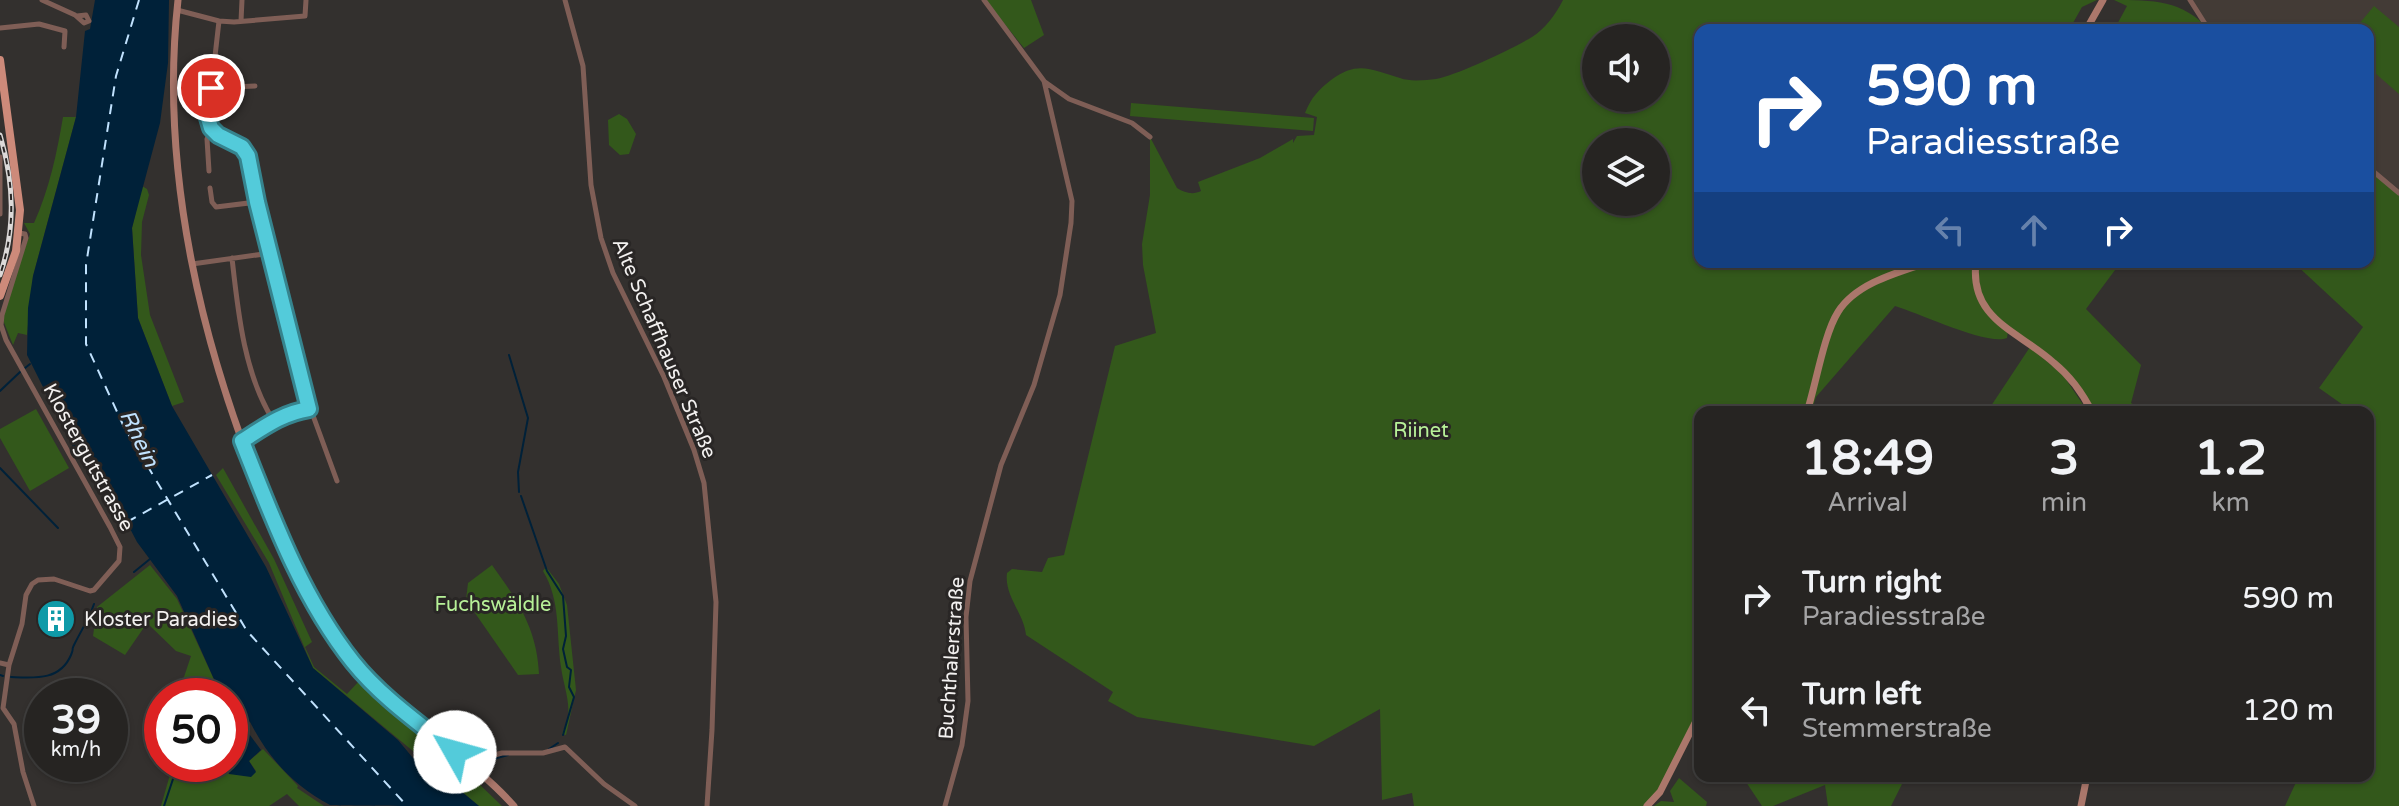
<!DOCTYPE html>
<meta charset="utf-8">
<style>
:root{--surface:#262422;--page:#2e2c2a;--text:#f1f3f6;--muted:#a4a4a5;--line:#424140}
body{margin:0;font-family:"Varela Round",sans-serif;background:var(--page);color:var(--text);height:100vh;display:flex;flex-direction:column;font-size:30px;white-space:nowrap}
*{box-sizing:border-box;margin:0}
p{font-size:26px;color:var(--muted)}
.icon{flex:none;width:44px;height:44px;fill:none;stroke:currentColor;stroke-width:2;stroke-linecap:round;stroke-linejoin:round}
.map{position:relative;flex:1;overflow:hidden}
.details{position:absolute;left:1694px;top:406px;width:680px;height:376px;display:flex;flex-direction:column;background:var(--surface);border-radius:16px;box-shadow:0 2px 6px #0004,0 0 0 2px var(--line)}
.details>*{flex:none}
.top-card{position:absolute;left:1694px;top:24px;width:680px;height:244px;border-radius:16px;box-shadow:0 2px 6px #0004,0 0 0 2px var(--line);background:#1a4fa0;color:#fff;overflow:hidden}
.buttons{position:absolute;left:1582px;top:24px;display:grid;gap:16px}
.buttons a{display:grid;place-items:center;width:88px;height:88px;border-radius:50%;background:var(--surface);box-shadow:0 2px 6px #0004,0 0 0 2px var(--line);font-size:40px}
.speed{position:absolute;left:24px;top:678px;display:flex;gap:16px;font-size:40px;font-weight:700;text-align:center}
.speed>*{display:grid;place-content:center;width:104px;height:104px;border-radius:50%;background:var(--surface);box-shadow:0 2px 6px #0004,0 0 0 2px var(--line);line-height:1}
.speed small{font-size:20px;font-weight:400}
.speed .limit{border:12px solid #d22;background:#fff;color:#111}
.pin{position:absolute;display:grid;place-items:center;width:68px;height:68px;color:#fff;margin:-34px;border:4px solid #fff;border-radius:50%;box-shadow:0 2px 8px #0007}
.me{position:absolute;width:88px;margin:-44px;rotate:308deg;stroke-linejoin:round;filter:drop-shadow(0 0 6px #0008)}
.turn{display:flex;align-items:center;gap:28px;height:168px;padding:0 40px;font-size:36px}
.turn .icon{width:104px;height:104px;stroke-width:2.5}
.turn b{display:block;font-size:56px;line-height:68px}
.lanes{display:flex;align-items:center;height:76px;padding:0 40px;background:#0003;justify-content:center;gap:40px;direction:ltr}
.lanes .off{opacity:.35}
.eta{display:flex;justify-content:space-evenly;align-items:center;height:136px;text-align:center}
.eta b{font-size:48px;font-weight:800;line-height:56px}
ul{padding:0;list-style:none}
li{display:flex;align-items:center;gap:24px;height:112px;padding:0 40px}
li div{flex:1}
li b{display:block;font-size:30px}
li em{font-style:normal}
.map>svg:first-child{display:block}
.built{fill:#433b36}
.green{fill:#33581b;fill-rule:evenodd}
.water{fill:#002139}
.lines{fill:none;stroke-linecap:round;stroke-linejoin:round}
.stream{stroke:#002139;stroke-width:2}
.ferry{stroke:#c0e2fe;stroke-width:2;stroke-dasharray:10 8;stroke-linecap:butt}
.street{stroke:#7f5e56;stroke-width:5}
.secondary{stroke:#ab776b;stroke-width:7}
.primary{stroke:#cd8a7a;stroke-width:8}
.rail-casing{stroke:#dcd9d8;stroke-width:5}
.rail{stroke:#292625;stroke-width:2;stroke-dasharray:6;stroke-linecap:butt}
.route-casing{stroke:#36848e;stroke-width:20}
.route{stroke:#53cbda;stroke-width:14}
.labels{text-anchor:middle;stroke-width:6;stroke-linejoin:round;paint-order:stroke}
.street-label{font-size:20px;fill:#f3f1f0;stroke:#292625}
.park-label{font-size:20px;fill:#b7f198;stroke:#292625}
.poi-label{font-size:20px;fill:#f3f1f0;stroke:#292625;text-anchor:start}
.water-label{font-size:22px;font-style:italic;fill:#c0e2fe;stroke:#292625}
</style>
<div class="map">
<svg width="2399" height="806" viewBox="0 0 2399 806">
<rect width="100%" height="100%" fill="#33302e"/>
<path class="built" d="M2192 0H2399V193L2368 167V30H2209Z"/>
<path class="green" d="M985 0H1031L1044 35 1024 48Z
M1563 0H2097L2082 7 2069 30H1700V262H1974V288L2008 331 2007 338C1987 346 1919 313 1895 306L1816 397 1811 412H1700V715L1660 791 1644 806H1414L1412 793 1382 800 1380 709 1314 746 1137 717 1108 701 1113 692 1026 635C1024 613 1004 596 1007 573L1012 569 1042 572 1048 558 1064 555 1115 346 1156 333 1143 265 1142 244 1150 195V137L1177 188C1185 193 1193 195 1201 191L1198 182 1260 158 1293 139V143L1297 136 1314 135 1317 117 1305 113C1311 98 1318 90 1331 80 1358 60 1372 70 1400 78 1410 82 1426 80 1436 79 1455 76 1514 48 1532 37 1545 29 1556 14 1563 0ZM1596 38H1656V98H1596ZM1596 142H1656V202H1596Z
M2114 0C2153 0 2183 0 2209 30H2114L2127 6Z
M2374 6 2399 27V94L2368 67V30H2354Z
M1131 103 1314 118 1313 131 1130 116Z
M619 114 627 119 636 134 629 154 620 155 609 145 608 120Z
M63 117H76L33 276 27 335 18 333 13 345 1 315 30 234 24 223H34C49 190 57 153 63 117Z
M2368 167 2399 193V806H2285L2299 776H2368V412H2353L2319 388 2363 327 2293 262H2368Z
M142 186 147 189 149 195 142 222 141 255 150 315 184 402 172 406 138 318 132 228Z
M1979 262H2121L2086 309 2141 365 2131 403 2147 412H2095L2073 380 1992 313C1980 296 1978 283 1979 262Z
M2030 347 2063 375 2088 412H1987Z
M36 409 69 468 30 491 0 438V429Z
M223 468 274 559 312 642 305 647 314 667 347 694 360 680 388 708 454 760 502 806H479L313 668 269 563 216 475Z
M150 565 177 599 217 686 216 696H209L205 681 196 680 191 694 180 689 191 656 176 651 147 623 125 655 93 636 97 607Z
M492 565C518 601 537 629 539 674L518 675 466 600 468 583Z
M546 567 559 584 567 605 576 690 566 735 562 734C564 728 567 722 568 716 570 700 563 683 561 667 556 633 561 601 543 571Z
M263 749 298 786 297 788 324 806H299L287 794 269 806H161L173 764H177L173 776 182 779 197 764H224L225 768 256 771 249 761Z
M1742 776H1906L1891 806H1828L1825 785 1773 806H1762Z
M1679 778 1707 802 1706 806H1654L1661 801 1674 802 1670 791Z"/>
<path class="water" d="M95 0H169L168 63 160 123 132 228 138 318 172 406 266 567 313 668 398 740 413 758 444 777 479 806C459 806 340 806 330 805 293 785 269 759 250 722L244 718 241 723 261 750 249 761 256 772 251 777 229 774 224 764H230V696H225L217 686 177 596 137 542 124 517H119L76 453 27 355 28 308 33 276 76 117 85 31 90 29Z"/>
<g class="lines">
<path class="stream" d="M509 355 528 418 518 472 519 492
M25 368 30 364
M0 391 20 372
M0 468 58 528
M521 496 547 571 563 596 566 636 563 649 567 667 571 670 569 687 574 697 563 735
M134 572 150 559
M0 675 3 676
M11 677C34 678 60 681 71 655 75 645 70 653 75 643 82 629 89 619 94 604
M549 749 558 743
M475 764 508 755
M444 777 462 767
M164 806 178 764"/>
<path class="ferry" d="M139 0 116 76 86 265V344L124 427 247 631 407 806
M127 522 212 475"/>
<path class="street" d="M42 0 75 15 84 23 89 21 86 15 77 16
M565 0 583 66 591 185 601 238 613 273 664 377 694 450 704 483 716 602 712 730 707 806
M2190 0 2209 30
M177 10 219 21 234 22 305 16 306 0
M219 21 208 118 214 132 242 147 248 156 257 202 300 380 337 481
M241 21 242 0
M0 28 39 24 65 31 64 47
M1045 82 1069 99 1132 123 1150 137
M211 88 255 86
M0 157V214
M2368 167 2399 193
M209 171 207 139 211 128
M210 188 212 202 216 207 257 202
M19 233 25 234 26 238 2 315 1 325 6 340 110 527 120 547 119 561 94 590 90 591 54 579 38 580 32 584 26 595 22 624 9 665 3 708 14 724 23 772 34 806
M232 258C238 312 244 374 273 420
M192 264 271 253
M242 441 273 420 309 409
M0 663 9 665
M468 762 502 753H543L565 747 604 784 635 806
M945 806 962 745 968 701 966 617 970 581 1001 465 1034 385 1060 295 1071 223 1072 201 1044 81 984 0"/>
<path class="secondary" d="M178 0C159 172 202 350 268 507 291 561 316 615 352 661 397 718 466 752 514 806
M2086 30 2103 0
M1976 262C1969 320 2019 331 2054 363 2070 376 2083 394 2092 412
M1807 412C1816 384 1824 334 1838 312 1856 283 1899 272 1929 262
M1647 806 1660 792 1700 713
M2081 806 2087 776"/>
<path class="primary" d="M0 60 20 210 16 251 0 296"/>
<g class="rail-casing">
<path id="rail" d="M0 135C14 183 16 228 0 275"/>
</g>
<use href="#rail" class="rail"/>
</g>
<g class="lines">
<g class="route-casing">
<path id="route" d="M211 88 208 118 211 128 218 135 242 147 248 156 257 202 309 409C283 413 264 427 242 441 272 517 302 598 353 662 381 697 420 724 455 752"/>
</g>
<use href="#route" class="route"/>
</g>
<defs>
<g id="building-disc" transform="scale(2)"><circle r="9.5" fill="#0f9aa8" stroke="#292625"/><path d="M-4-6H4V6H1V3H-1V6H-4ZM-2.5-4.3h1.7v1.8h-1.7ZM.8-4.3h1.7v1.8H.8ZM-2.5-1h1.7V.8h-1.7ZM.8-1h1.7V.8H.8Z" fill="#fff"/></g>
</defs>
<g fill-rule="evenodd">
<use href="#building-disc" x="56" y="619"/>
</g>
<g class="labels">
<g class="street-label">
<text transform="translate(665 348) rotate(67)" y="7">Alte Schaffhauser Straße</text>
<text transform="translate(89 457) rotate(61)" y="7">Klostergutstrasse</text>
<text transform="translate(951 658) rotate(-86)" y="7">Buchthalerstraße</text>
</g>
<g class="park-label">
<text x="1421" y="437">Riinet</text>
<text x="493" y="611">Fuchswäldle</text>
</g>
<g class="poi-label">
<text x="84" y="626">Kloster Paradies</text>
</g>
<g class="water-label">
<text transform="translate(140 438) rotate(64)" y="8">Rhein</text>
</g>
</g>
</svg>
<div class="buttons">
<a><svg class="icon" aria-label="sound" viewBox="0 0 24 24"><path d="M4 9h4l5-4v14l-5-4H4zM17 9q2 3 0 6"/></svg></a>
<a><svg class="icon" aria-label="layers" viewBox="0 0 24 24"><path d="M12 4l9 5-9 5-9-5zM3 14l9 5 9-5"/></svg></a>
</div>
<div class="speed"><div>39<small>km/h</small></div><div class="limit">50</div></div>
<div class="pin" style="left:211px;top:88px;background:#d93025"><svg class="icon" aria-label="arrive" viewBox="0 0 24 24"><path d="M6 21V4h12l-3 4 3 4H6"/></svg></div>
<svg class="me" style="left:455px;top:752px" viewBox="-20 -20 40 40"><circle r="19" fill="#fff"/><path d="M0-13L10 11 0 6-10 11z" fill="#53cbda"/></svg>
<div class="top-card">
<div class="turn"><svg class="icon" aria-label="right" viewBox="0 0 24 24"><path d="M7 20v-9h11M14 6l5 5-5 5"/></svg><div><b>590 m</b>Paradiesstraße</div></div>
<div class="lanes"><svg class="icon off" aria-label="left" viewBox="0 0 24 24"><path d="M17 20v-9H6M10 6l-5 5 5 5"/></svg><svg class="icon off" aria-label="ahead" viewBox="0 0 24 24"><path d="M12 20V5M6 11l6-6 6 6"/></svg><svg class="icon" aria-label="right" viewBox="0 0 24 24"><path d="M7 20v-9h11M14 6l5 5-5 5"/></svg></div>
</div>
<section class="details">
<div class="eta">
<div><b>18:49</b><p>Arrival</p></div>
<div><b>3</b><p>min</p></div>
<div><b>1.2</b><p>km</p></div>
</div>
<ul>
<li><svg class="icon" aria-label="right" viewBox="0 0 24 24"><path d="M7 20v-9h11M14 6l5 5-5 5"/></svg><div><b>Turn right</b><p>Paradiesstraße</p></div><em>590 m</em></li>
<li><svg class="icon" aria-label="left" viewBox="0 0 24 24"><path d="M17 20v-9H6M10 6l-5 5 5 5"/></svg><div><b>Turn left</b><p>Stemmerstraße</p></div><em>120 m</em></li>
</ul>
</section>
</div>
